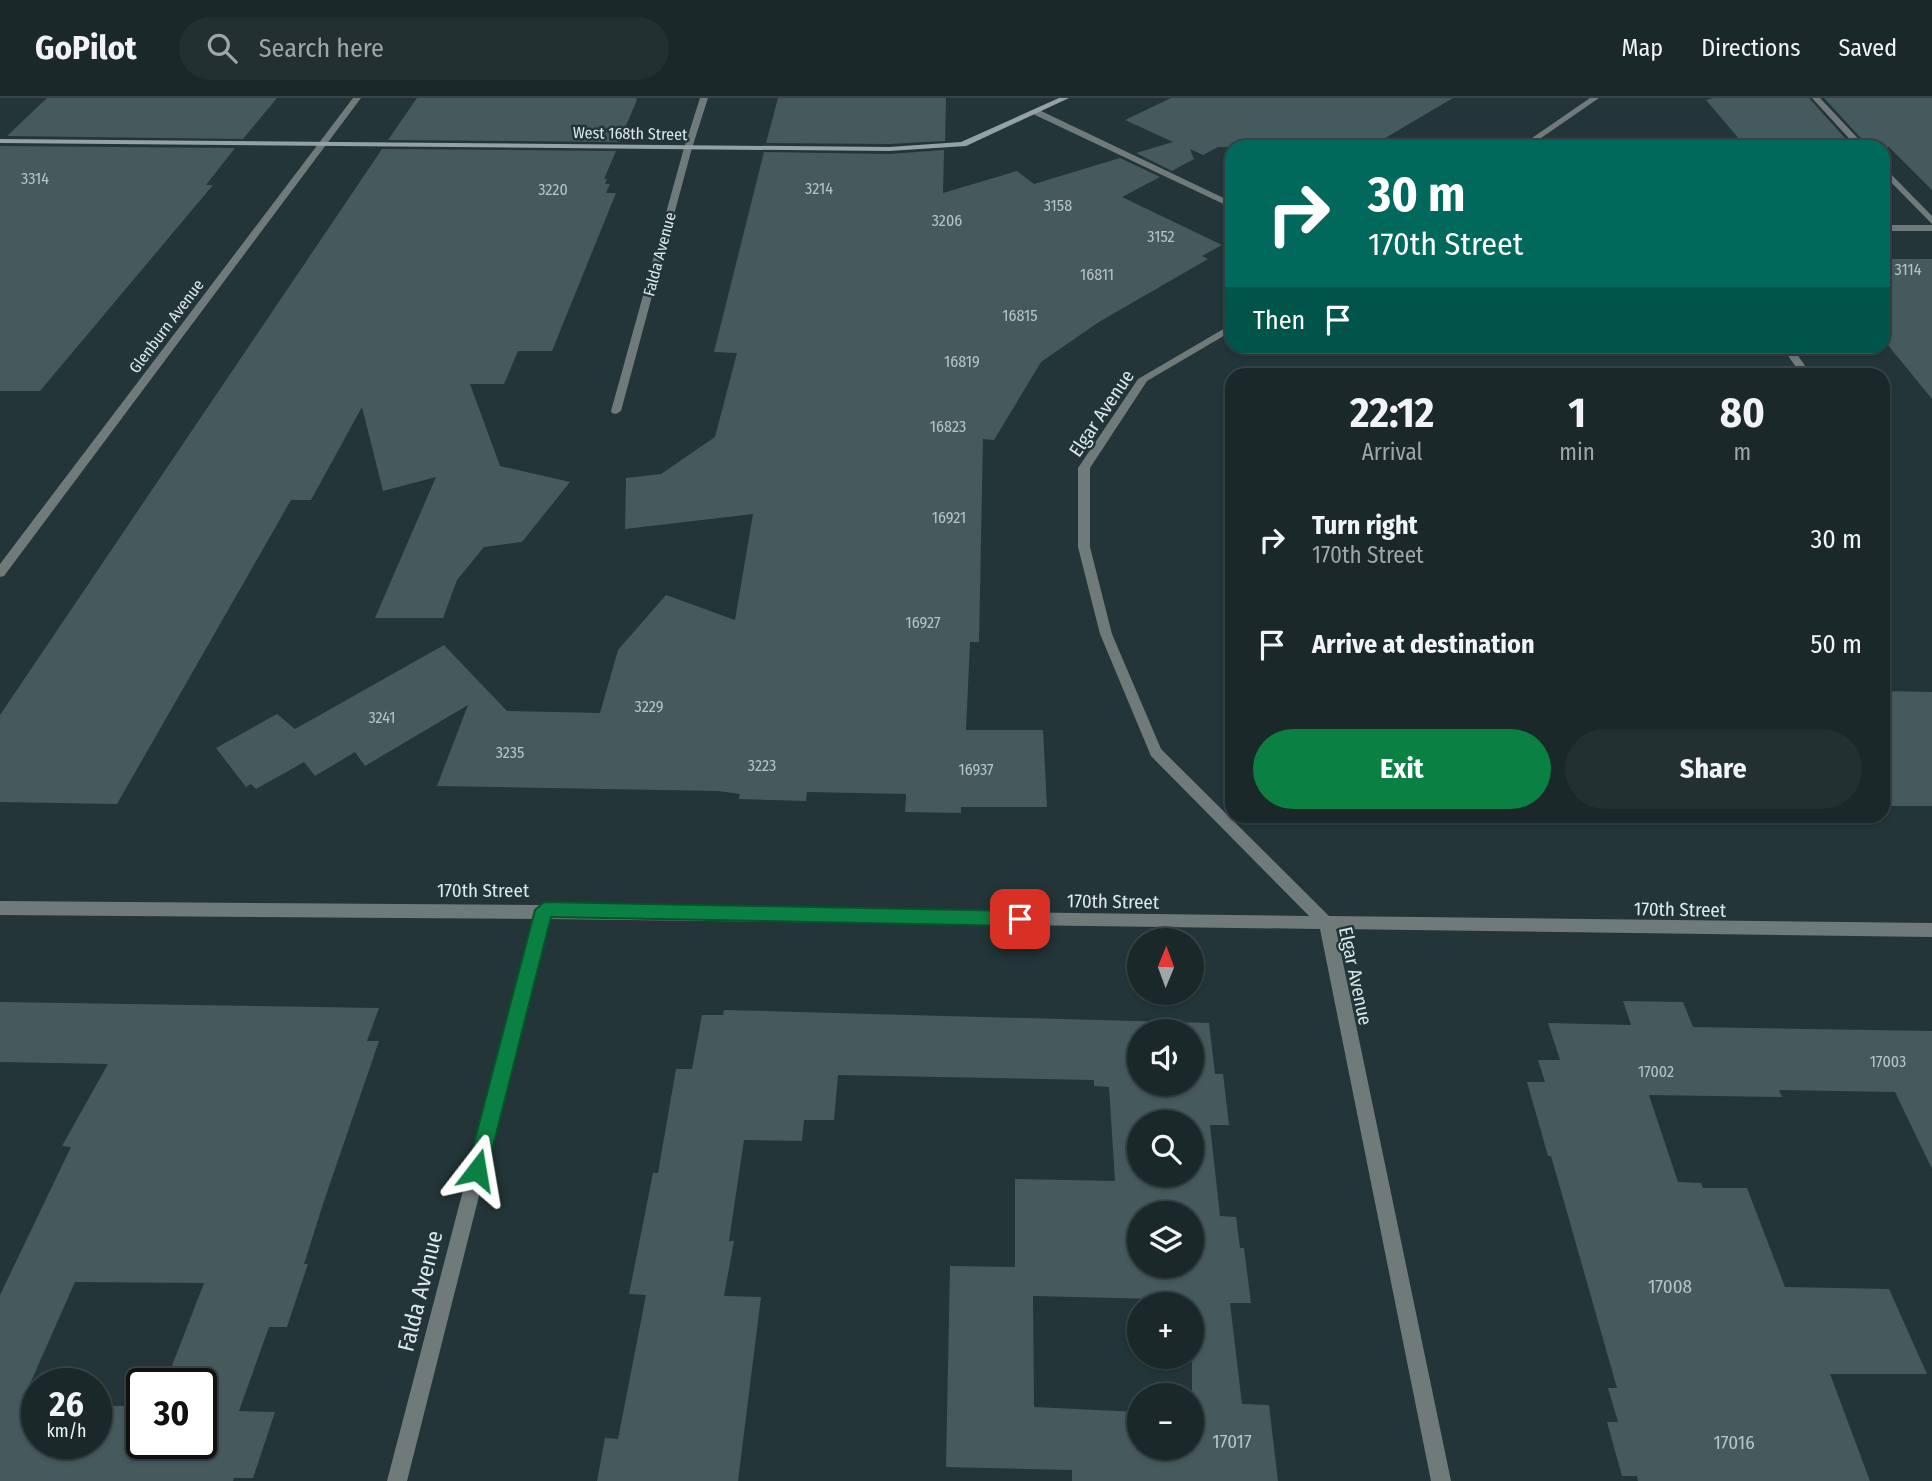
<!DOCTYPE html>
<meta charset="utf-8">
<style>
:root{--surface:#1a282a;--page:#233032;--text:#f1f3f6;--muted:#9fa6a8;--line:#384447;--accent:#0b8043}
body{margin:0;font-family:"Fira Sans Condensed",sans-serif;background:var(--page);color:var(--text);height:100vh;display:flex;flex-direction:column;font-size:26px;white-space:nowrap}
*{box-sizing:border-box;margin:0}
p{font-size:23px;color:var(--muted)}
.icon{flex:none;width:38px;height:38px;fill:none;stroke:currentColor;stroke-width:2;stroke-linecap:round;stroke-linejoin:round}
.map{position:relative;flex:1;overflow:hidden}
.side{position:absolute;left:1225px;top:270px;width:665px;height:455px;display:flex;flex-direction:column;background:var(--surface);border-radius:21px;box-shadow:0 2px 5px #0004,0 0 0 2px var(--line)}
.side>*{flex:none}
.banner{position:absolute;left:1225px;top:42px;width:665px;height:214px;border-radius:21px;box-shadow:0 2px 5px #0004,0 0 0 2px var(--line);background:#00695c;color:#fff;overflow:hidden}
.needle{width:46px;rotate:1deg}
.tools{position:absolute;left:1127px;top:830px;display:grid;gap:14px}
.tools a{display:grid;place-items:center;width:77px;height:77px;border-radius:50%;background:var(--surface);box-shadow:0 2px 5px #0004,0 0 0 2px var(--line);font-size:35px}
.speed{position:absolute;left:21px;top:1270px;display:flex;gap:14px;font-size:35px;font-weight:700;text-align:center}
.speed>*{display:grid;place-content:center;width:91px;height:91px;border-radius:50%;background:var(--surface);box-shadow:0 2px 5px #0004,0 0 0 2px var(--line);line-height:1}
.speed small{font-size:18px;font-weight:400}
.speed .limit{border:4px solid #111;border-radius:10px;background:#fff;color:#111}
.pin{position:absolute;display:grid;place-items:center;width:60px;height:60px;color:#fff;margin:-30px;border-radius:14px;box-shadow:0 4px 10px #0006}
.me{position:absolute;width:77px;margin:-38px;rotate:14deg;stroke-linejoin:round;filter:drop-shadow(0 0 5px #0008)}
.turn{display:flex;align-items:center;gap:24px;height:147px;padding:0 28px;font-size:32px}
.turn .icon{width:91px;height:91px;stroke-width:2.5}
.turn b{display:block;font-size:49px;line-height:60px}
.then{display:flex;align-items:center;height:66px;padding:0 28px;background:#0003;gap:14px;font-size:26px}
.eta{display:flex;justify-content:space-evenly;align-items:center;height:119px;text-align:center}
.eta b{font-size:42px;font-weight:700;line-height:49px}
.cta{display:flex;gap:14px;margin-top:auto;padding:14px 28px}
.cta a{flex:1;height:80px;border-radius:42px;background:var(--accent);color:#fff;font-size:28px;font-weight:700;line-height:80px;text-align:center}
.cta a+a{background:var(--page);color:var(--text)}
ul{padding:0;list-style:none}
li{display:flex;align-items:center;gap:21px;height:105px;padding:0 28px}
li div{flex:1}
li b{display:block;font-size:26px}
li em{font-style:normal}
header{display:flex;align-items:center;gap:42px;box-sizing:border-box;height:98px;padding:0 35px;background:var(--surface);border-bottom:2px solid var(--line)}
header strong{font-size:33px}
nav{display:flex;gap:38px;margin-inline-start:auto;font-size:24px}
.search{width:490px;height:63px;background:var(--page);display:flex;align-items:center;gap:18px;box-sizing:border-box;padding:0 24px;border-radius:38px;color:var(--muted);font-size:26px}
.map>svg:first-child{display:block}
.building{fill:#46595c;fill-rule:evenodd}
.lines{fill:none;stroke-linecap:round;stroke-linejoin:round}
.lane{fill:#717a7b;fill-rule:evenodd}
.street{fill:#717a7b;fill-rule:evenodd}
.secondary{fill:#95a2a5;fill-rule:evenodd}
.route{fill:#0b8043;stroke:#07532c;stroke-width:2}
.labels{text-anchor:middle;stroke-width:5;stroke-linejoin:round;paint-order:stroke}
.far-street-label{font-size:16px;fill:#dde8ea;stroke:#233538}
.number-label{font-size:16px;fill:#b7c4c6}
.street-label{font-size:19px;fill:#dde8ea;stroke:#233538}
.near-number-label{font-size:19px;fill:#b7c4c6}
.near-street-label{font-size:23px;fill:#dde8ea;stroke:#233538}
</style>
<header>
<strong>GoPilot</strong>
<div class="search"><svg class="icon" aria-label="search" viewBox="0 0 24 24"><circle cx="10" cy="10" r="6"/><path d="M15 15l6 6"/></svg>Search here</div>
<nav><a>Map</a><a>Directions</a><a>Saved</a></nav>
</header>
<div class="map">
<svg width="1932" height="1383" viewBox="0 0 1932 1383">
<rect width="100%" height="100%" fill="#233538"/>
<path class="building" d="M47 0H277L243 41 7 38Z
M417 0H636L637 2 619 44 388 42Z
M778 0H946L945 43 889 46 766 45Z
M1171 0H1453L1370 49H1218L1203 57 1190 51 1194 61 1172 73 1136 55 1173 44 1125 22Z
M1713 0H1809L1853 49H1746L1706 2Z
M1824 0H1932V92L1889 49H1869Z
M0 48 235 50 206 87H213L40 293H0Z
M382 51 616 53 604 81H607L605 86H610L606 95H616L552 253H518L504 286H470L500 368 570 384 522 444 484 449 457 482 443 520H375L436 379 383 393 362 309 311 402H291L117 706 0 704V617Z
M944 52 943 95 1017 73 1034 86 1120 60 1160 79 1122 99 1222 147 1202 158 1208 161 1099 224 1041 264 994 342 983 341 979 544H970L966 632H1043L1047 709H961V715L905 714 906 696 807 694 806 703 739 701 740 696 718 693 437 688 468 607 365 668 355 654 315 678 304 664 256 691 251 686 246 689 216 650 277 616 295 631 444 547 507 613 600 615 618 552 666 497 735 522 753 416 625 431 626 380 661 376 715 339 737 255 714 254 764 54 889 56Z
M1883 161H1932V301L1883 241Z
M1883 593 1932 594V708H1883Z
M1623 903 1683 904 1693 929 1932 933V1071L1895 994 1779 992 1782 999 1649 997 1678 1084 1701 1085 1703 1090H1747L1785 1189 1889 1191 1927 1276H1830L1870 1383H1638L1637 1378H1622L1607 1324H1618L1608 1290H1617L1551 1058H1548L1527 984H1545L1538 962H1560L1548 925 1631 927Z
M0 904 379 910 367 943H379L325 1100 304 1166H308L287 1229H269L239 1313 275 1314 253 1380H234L233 1383H0V1197L71 1049 62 1048 108 966 0 964ZM75 1184 204 1185 165 1286H201V1346H142V1308H96V1346H37V1306H21Z
M724 912 1209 925 1215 976H1223L1229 1027H1210L1220 1118 1236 1119 1240 1150H1244L1251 1205H1230L1242 1306 1269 1307 1278 1383H1072V1372L946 1369 950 1168 1015 1169V1081L1115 1083 1109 989 1094 988V982L838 977 834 1022H804L802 1043 744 1042 729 1143H734L724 1198 761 1199 738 1383H597L605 1340 618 1341 646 1197 629 1196 653 1075H658L676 971H692L702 917H723ZM1139 933H1192V985H1139ZM1139 1024H1192V1076H1139ZM1139 1115H1192V1167H1139ZM1033 1198 1160 1201V1206H1192V1349H1139V1314L1034 1309Z"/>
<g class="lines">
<path class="lane" d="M1812 0H1820L1866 49H1857Z
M1883 68 1932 118V126L1883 76Z"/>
<path class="street" d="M353 0H361L4 478 0 479V466Z
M700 0H708L692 50 621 313 616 316 612 315 611 313 684 50Z
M1590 0H1599L1528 49H1519Z
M1033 12H1039L1232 104V110L1033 16Z
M1883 127H1932V133H1883Z
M1232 226V233L1147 283 1090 370V449L1112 536 1161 651 1329 818 1932 825V839L1336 831 1451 1383H1431L1320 831 549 821 407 1383H387L534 821 0 817V803L539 807 544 805 549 808 1309 818 1151 658 1100 536 1078 449V370L1138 281Z
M1781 248H1791L1811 276H1801Z"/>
<path class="secondary" d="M1059 0H1069L966 48 889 53 0 45V41L889 49 961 44Z"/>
</g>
<path class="route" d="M544 804 1020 813 1028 821 1020 828 551 819 487 1072 484 1079 477 1081 470 1079 467 1072 535 812Z"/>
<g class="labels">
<g class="far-street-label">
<text transform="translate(630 35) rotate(1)" y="6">West 168th Street</text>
<text transform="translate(659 156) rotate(-75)" y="6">Falda Avenue</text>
<text transform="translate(166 228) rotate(-53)" y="6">Glenburn Avenue</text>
</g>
<g class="number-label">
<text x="35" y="86">3314</text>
<text x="819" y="96">3214</text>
<text x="553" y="97">3220</text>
<text x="1058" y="113">3158</text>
<text x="947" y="128">3206</text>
<text x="1161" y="144">3152</text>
<text x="1908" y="177">3114</text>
<text x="1097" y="182">16811</text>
<text x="1020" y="223">16815</text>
<text x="962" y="269">16819</text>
<text x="948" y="334">16823</text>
<text x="949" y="425">16921</text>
<text x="923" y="530">16927</text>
<text x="649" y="614">3229</text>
<text x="382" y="625">3241</text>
<text x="510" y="660">3235</text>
<text x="762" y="673">3223</text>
<text x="976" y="677">16937</text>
<text x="1888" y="969">17003</text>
<text x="1656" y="979">17002</text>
</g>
<g class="street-label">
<text transform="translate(1101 315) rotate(-56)" y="7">Elgar Avenue</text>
<text x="483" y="799">170th Street</text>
<text transform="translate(1113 803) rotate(1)" y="7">170th Street</text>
<text transform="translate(1680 811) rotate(1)" y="7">170th Street</text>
<text transform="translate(1356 878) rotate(78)" y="7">Elgar Avenue</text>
</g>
<g class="near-number-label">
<text x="1670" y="1195">17008</text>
<text x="1232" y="1350">17017</text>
<text x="1734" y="1351">17016</text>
</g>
<g class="near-street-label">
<text transform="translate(420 1193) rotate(-76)" y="8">Falda Avenue</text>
</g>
</g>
</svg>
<div class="tools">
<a><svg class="needle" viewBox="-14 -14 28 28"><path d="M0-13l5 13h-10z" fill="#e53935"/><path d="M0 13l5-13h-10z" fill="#9fa6a8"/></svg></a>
<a><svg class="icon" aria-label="sound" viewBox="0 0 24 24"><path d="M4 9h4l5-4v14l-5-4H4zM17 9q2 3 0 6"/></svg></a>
<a><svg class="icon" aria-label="search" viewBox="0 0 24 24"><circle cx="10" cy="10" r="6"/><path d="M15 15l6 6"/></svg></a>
<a><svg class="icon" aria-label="layers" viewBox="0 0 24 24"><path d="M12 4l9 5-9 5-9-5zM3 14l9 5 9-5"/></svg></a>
<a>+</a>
<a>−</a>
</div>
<div class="speed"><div>26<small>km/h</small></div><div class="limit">30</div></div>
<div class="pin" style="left:1020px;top:821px;background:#d93025"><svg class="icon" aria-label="arrive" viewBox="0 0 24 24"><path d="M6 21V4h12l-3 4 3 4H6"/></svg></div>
<svg class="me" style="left:477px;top:1072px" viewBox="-20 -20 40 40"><path d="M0-17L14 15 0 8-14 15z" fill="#0b8043" stroke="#fff" stroke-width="4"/></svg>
<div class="banner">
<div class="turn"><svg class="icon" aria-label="right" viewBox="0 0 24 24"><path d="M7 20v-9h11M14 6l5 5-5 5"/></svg><div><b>30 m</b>170th Street</div></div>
<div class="then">Then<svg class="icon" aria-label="arrive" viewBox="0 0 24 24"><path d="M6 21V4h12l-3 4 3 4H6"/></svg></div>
</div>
<section class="side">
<div class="eta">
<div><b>22:12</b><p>Arrival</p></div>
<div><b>1</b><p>min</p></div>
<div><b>80</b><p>m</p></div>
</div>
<ul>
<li><svg class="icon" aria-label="right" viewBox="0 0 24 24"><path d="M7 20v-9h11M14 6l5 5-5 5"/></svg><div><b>Turn right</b><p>170th Street</p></div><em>30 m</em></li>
<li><svg class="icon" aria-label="arrive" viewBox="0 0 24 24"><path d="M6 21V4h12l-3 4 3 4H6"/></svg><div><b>Arrive at destination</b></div><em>50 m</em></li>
</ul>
<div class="cta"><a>Exit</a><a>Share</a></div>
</section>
</div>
